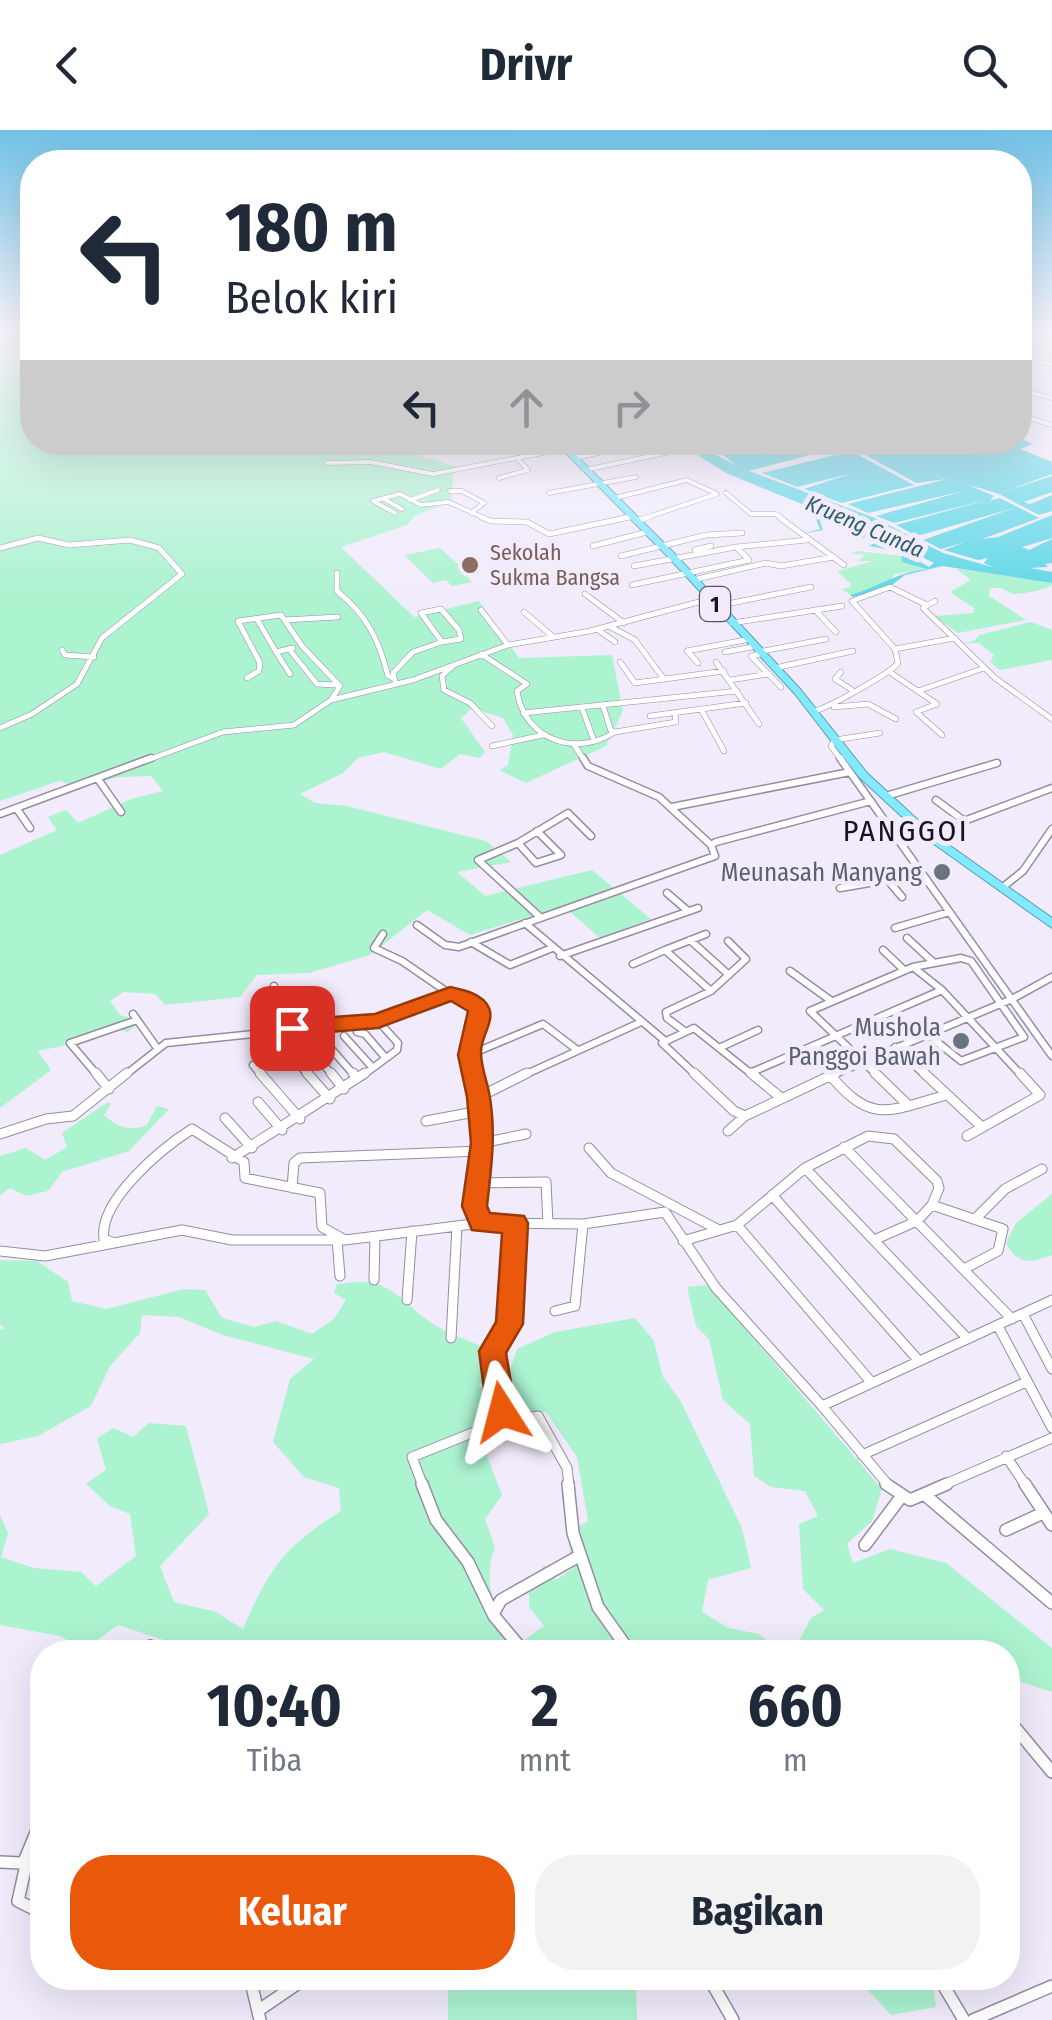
<!DOCTYPE html>
<html lang="id">
<style>
:root{--surface:#fff;--page:#f2f2f3;--text:#1f2937;--muted:#747a83;--accent:#ea580c}
body{margin:0;font-family:"Fira Sans Condensed",sans-serif;background:var(--page);color:var(--text);height:100vh;display:flex;flex-direction:column;font-size:38px;white-space:nowrap}
*{box-sizing:border-box;margin:0}
p{font-size:32px;color:var(--muted)}
.icon{flex:none;width:55px;height:55px;fill:none;stroke:currentColor;stroke-width:2;stroke-linecap:round;stroke-linejoin:round}
.map{position:relative;flex:1;overflow:hidden}
.drawer{position:absolute;left:30px;top:1510px;width:990px;height:350px;display:flex;flex-direction:column;background:var(--surface);border-radius:40px;box-shadow:0 10px 40px #0002}
.drawer>*{flex:none}
.guide{position:absolute;left:20px;top:20px;width:1012px;height:305px;border-radius:40px;box-shadow:0 10px 40px #0002;background:#fff;color:var(--text);overflow:hidden}
.pin{position:absolute;display:grid;place-items:center;width:85px;height:85px;color:#fff;margin:-42px;border-radius:20px;box-shadow:0 5px 15px #0006}
.me{position:absolute;width:110px;margin:-55px;rotate:351deg;stroke-linejoin:round;filter:drop-shadow(0 0 8px #0008)}
.turn{display:flex;align-items:center;gap:35px;height:210px;padding:0 40px;font-size:45px}
.turn .icon{width:130px;height:130px;stroke-width:2.5}
.turn b{display:block;font-size:70px;line-height:85px}
.lanes{display:flex;align-items:center;height:95px;padding:0 40px;background:#0003;justify-content:center;gap:50px;direction:ltr}
.lanes .off{opacity:.35}
.eta{display:flex;justify-content:space-evenly;align-items:center;height:170px;text-align:center}
.eta b{font-size:60px;font-weight:700;line-height:70px}
.action{display:flex;gap:20px;margin-top:auto;padding:20px 40px}
.action a{flex:1;height:115px;border-radius:40px;background:var(--accent);color:#fff;font-size:40px;font-weight:700;line-height:115px;text-align:center}
.action a+a{background:var(--page);color:var(--text)}
header{display:flex;justify-content:space-between;align-items:center;height:130px;padding:0 40px;background:var(--surface);font-size:45px;font-weight:700}
.map>svg:first-child{display:block}
.green{fill:#acf3d0}
.water{fill:#60d7e6}
.lines{fill:none;stroke-linecap:round;stroke-linejoin:round}
.street-far4-casing{stroke:#958ca4;stroke-width:5}
.street-far3-casing{stroke:#958ca4;stroke-width:6}
.street-far2-casing{stroke:#958ca4;stroke-width:9}
.street-far1-casing{stroke:#958ca4;stroke-width:11}
.street-casing{stroke:#958ca4;stroke-width:14}
.highway-casing{stroke:#5e9eaf;stroke-width:2}
.street-far4{stroke:#fff;stroke-width:4}
.street-far3{stroke:#fff;stroke-width:5}
.street-far2{stroke:#fff;stroke-width:6}
.street-far1{stroke:#fff;stroke-width:9}
.street{stroke:#fff;stroke-width:11}
.highway{fill:#83e9fd;fill-rule:evenodd}
.route{fill:#ea580c;stroke:#983908;stroke-width:2.5}
.education-dot{fill:#8d6e63;stroke:#f1ebfb;stroke-width:4}
.worship-dot{fill:#6b7280;stroke:#f1ebfb;stroke-width:4}
.labels{text-anchor:middle;stroke-width:10;stroke-linejoin:round;paint-order:stroke}
.far-water-label{font-size:22px;font-style:italic;fill:#2e6167;stroke:#f1ebfb}
.far-education-label{font-size:22px;fill:#785e54;stroke:#f1ebfb;text-anchor:start}
.shield{fill:#f1ebfb;stroke:#595460;stroke-width:2.5}
.shield-label{font-size:22px;font-weight:bold;fill:#18141d}
.worship-label{font-size:25px;fill:#5b616d;stroke:#f1ebfb;text-anchor:end}
.quarter-label{font-size:30px;letter-spacing:2.5px;fill:#18141d;stroke:#f1ebfb}
</style>
<header><svg class="icon" aria-label="back" viewBox="0 0 24 24"><path d="M15 5l-7 7 7 7"/></svg>Drivr<svg class="icon" aria-label="search" viewBox="0 0 24 24"><circle cx="10" cy="10" r="6"/><path d="M15 15l6 6"/></svg></header>
<div class="map">
<svg width="1052" height="1890" viewBox="0 0 1052 1890">
<rect width="100%" height="100%" fill="#f1ebfb"/>
<path class="green" d="M0 202H32V312L374 313 454 336 451 371 415 386 407 395 341 417 414 487 479 471 519 528 612 525 623 581 606 616 526 653 499 640 508 635 513 605 503 588 472 578 461 588 485 622 480 628 460 624 441 639 384 622 358 628 343 643 300 664 315 673 347 676 486 711 511 732 457 742 485 766 592 740 651 789 600 808 563 776 470 805 427 780 370 825 309 843 257 845 240 867 165 875 155 864 123 862 110 871 120 885 142 891 127 902 109 895 76 913 38 921 51 940 0 978V725L57 700 48 687 66 680 78 693 131 669 163 661 151 646 119 647 80 657 59 651 0 671Z
M440 418 470 445 467 447 472 452 452 456 446 450 433 453 404 425Z
M857 421 901 426 905 428 902 432 929 438 895 444 887 454 850 465 842 459 851 457V454L837 441 874 431H858L865 425 852 423Z
M955 438 1052 453V455C1039 462 1025 463 1013 464L1001 458H990L989 466 1026 490 958 503 934 486 973 483 974 478 950 462 971 450Z
M1031 492 1052 500V530L1000 540 990 532 994 525 979 513H964L974 511 979 505Z
M108 972 111 974 104 985C117 997 129 1002 147 995L157 976 169 979 129 1021 62 1042 48 1061 26 1066 10 1058 0 1065V1026L26 1018 45 1030 67 1017 62 1003Z
M1052 1064V1125C1031 1133 1018 1136 1006 1113L1016 1093Z
M0 1130 37 1131 68 1152 72 1171 106 1179 184 1159 205 1160 222 1188 254 1197 276 1191 312 1204 334 1189 346 1170 334 1163 336 1155C393 1141 398 1174 440 1198 456 1207 475 1213 491 1220L493 1244 479 1255 493 1275 477 1301 502 1365 485 1389 495 1417C481 1453 495 1487 522 1512L544 1496 529 1477V1456L544 1435 556 1450 572 1439 568 1402 588 1391 577 1327 546 1282 510 1285 508 1246 517 1219 555 1202 635 1188 654 1211 663 1247 680 1270 742 1398 751 1438 708 1450 702 1482 728 1498 759 1504 780 1522H200L118 1495 83 1520 60 1506 0 1495V1385L8 1403 1 1427 34 1438 81 1442 96 1456 136 1426 130 1384 110 1376 86 1354 106 1340 97 1308 114 1298 133 1307 149 1293 186 1296 209 1384 160 1436 174 1472 216 1482 243 1499C270 1437 284 1417 341 1381L339 1358 304 1347 273 1312 290 1249 314 1229 223 1205 179 1187 142 1185 140 1203 110 1236 91 1276 38 1306 0 1314V1200L5 1198 0 1195Z
M708 1155 882 1359 872 1391 847 1414 853 1433 890 1419 946 1433 1052 1518V1562L1008 1548V1522H793L811 1488 824 1480 803 1459 799 1394 818 1386 805 1361 771 1357 754 1346 750 1294 723 1270 709 1209 696 1196 687 1157Z
M448 1848H646L636 1856 637 1890H448Z
M857 1848H932L936 1877 891 1885Z"/>
<path class="water" d="M1020 308 1032 314 1020 319 1052 332V344L1000 363 1052 346V362L1024 372 1030 374 1052 365V381L1039 385 999 364 966 354 994 366 990 370 1000 368 1039 388 982 409 998 407 1052 385V408L1022 417 1029 420 1052 409V433L1045 434 1048 437 1030 438 1052 442V453L943 436 905 445 889 457 853 467 850 465C879 457 897 442 927 439L902 432 901 426H910L929 437 934 433 888 410 903 422 869 416 884 408 866 404 864 408 850 406 848 403H855L854 398 877 405 830 385 819 388 823 400 803 404 820 399 815 387 824 383 726 343 678 313H705L718 326 737 336 708 313H856L749 341 875 388 943 423 992 437 984 433 988 428 978 430 944 420 965 412 941 419 923 410 1014 378 917 406 896 395 987 370 894 393 876 386 964 361 868 383 848 374 947 349 916 353 855 319 872 313 1020 312Z
M851 321 914 355 842 373 804 359 853 343 797 357 762 343Z"/>
<g class="lines">
<g class="street-far4-casing">
<path id="street-far4" d="M1032 207 1052 209
M1034 232 1052 234
M1020 252 1034 232 1027 211 1034 202
M1020 260 1052 268
M1029 288 1052 295
M472 319 510 312
M574 328 646 313 665 323
M327 333 371 332 433 344 564 319
M585 340 679 320
M499 348 528 340 517 328
M450 361H462L484 373 471 383
M549 363 636 347
M726 363 751 384H776L783 389
M615 368 687 350 717 364 642 389
M384 369 402 379
M410 370 438 360
M395 383 373 371 400 364 421 375 448 372 487 389
M618 389 632 386"/>
</g>
<g class="street-far3-casing">
<path id="street-far3" d="M481 387 491 391 527 392 549 404 630 387
M779 387 844 435
M636 391 649 387
M593 416 647 402
M0 418 38 408 69 415 130 410 159 418 182 444 102 508 77 554 32 584 0 598
M695 420 711 416
M621 426 706 405 742 403
M749 430 736 417 807 410
M634 436 736 417
M337 443V461C367 485 379 510 388 546L393 548
M693 450 766 433 781 436 834 427
M632 455 749 430
M585 464 624 493
M935 471 923 478 995 548 1052 589
M717 476 811 457
M441 479 459 500 461 509 442 512 421 483Z
M481 480 508 515
M815 480 836 502
M524 482 551 505
M257 489 276 522 293 518
M284 490 338 487
M732 493 842 476
M609 496 635 510 664 549
M597 499 615 512
M289 519 317 554 337 555
M895 519 852 471 890 457 927 475
M62 520 65 525 94 527
M687 521 745 510
M687 521 698 533
M276 522 290 544
M725 522 752 517
M758 522 826 509
M481 524 527 554 517 561C524 609 575 628 615 602
M760 524 751 526 781 557
M620 532 635 553 724 541
M716 532 759 594
M452 537 442 546 444 560 470 573 492 596
M775 538 853 521
M841 542 835 549 852 560
M891 543 937 574
M247 548 259 541 260 533 238 491 281 485 302 516 340 556 331 570
M730 550 769 544
M395 551 393 543 413 522 442 512
M918 561 984 538
M937 574 916 582 942 605
M603 576 611 601 615 602 676 592 675 583
M834 577 868 574 896 589
M582 578 594 611
M701 579 724 621
M814 581C828 578 891 543 898 533L895 519 955 508
M523 583 737 561
M650 586 746 573
M574 615 585 631
M492 616 543 605
M145 631 223 602 294 595 331 570 413 550 508 515 590 501 710 469
M842 631 831 616 835 610 880 603"/>
</g>
<g class="street-far2-casing">
<path id="street-far2" d="M583 628 588 636 659 667 711 715
M840 628 1052 926
M98 649 121 682
M886 666 997 633
M936 670 963 690
M672 677 850 642
M17 679 30 698
M0 684 151 628
M921 707 1052 658
M518 713 536 733 561 725 537 701
M886 748 902 767
M1003 757 1023 741 1052 699
M840 758 922 744
M667 763 688 781
M540 787 478 730 518 713 568 683 591 706
M525 793 664 910
M417 795 445 815 459 817 715 726 711 715 716 712 871 671
M895 798 949 782
M383 804 374 818 402 831 450 864
M706 804 665 820 711 861
M907 808 933 832
M690 810 729 845
M471 812 510 835 552 818
M883 820 904 840
M560 826 698 778
M633 834 665 820
M913 837 961 828 971 831 1024 907 961 931 926 903
M790 841 830 870
M325 876 333 897
M133 884 157 918
M269 900 274 856
M683 900 667 888 666 882 711 861 746 829 728 811
M357 902 365 904 384 926
M344 906 372 937
M326 913 355 946
M895 917 926 946
M719 918 758 900
M311 919 333 946
M290 924 309 946
M469 925 543 894 576 919
M253 935 262 946
M750 943 942 860
M98 946 70 913 137 890
M124 946 166 913 378 891 450 864 475 873 481 884 471 906 473 946
M362 946 397 920 398 913 378 891
M522 946 639 893
M697 946 662 913 694 898 754 946
M830 946 1012 869 1052 847
M878 946 810 881 913 837 942 860 1022 946"/>
</g>
<g class="street-far1-casing">
<path id="street-far1" d="M96 943 109 959
M260 943 300 989
M307 943 330 969
M331 943 344 959
M353 943 357 948
M473 943 482 993 474 1076 481 1093 583 1094 665 1082 716 1158 822 1276 1052 1170
M694 943 734 981 745 986 836 943
M751 943 780 967
M875 943 908 975
M924 943 982 997
M830 945C872 995 889 981 946 965
M479 967 527 943
M258 972 282 1000
M225 988 252 1018
M426 991 480 981
M192 999 244 1032 245 1048 320 1063 322 1097 345 1110H232L182 1100 114 1113 104 1109C98 1071 162 1018 192 999Z
M728 1001 745 986
M0 1004 46 989 73 986 127 943
M967 1006 1040 965 1020 943
M482 1013 526 1004
M844 1017 1012 1189
M589 1018 611 1043 719 1100
M232 1028 365 943
M805 1038 967 1208
M476 1053 546 1052 548 1094
M292 1058 294 1033 300 1028 481 1021
M772 1065 919 1231
M975 1089 1005 1059 1042 1039
M515 1093 510 1194 492 1221 501 1282 510 1291 538 1286 567 1338 569 1356
M737 1095 872 1253
M337 1110 340 1146
M345 1110 481 1093
M874 1110 917 1091 932 1075
M683 1111 737 1095 805 1038 868 1006 894 1009 937 1051 939 1058 932 1075 1003 1099 998 1121 964 1139
M0 1121 45 1126 114 1113
M374 1150 375 1107
M407 1170 412 1101
M555 1181 575 1176 583 1094
M1023 1184 1052 1239
M999 1198 1052 1298
M451 1208 457 1096
M822 1276 889 1356
M862 1325 1026 1252
M1006 1326 1026 1356
M423 1356 412 1327 507 1289
M941 1356 1052 1308"/>
</g>
<g class="street-casing">
<path id="street" d="M422 1354 436 1390 468 1432 494 1486 524 1522
M568 1354 573 1403 598 1477 630 1522
M886 1354 910 1370 947 1354
M1025 1354 1052 1395
M925 1365 1052 1473
M1006 1400 1043 1383
M865 1415 901 1367
M493 1484 501 1470 579 1426
M146 1522 150 1516
M1008 1589 1052 1642
M0 1732 42 1734
M23 1734 42 1688
M26 1735 18 1771 42 1783
M250 1848 260 1890
M709 1848 733 1890
M939 1848 964 1890
M259 1880 306 1848
M973 1890 1052 1856"/>
</g>
<g class="highway-casing">
<path id="highway" d="M555 312H563L674 423 801 560 867 643 932 703 1052 788V798L924 707 859 647 795 564 668 427Z"/>
</g>
<use href="#street-far4" class="street-far4"/>
<use href="#street-far3" class="street-far3"/>
<use href="#street-far2" class="street-far2"/>
<use href="#street-far1" class="street-far1"/>
<use href="#street" class="street"/>
<use href="#highway" class="highway"/>
</g>
<linearGradient id="sky" x2="0" y2="1"><stop stop-color="#71c2e7"/><stop offset="0.43" stop-color="#f9f6fd"/><stop offset="1" stop-color="#f9f6fd" stop-opacity="0"/></linearGradient>
<rect width="1052" height="467" fill="url(#sky)"/>
<path class="route" d="M450 857C464 860 483 864 489 878 495 891 480 908 481 923 481 938 488 953 490 968 496 1005 491 1040 487 1076L490 1083 524 1086 528 1093 523 1194 506 1223 516 1282 512 1290 502 1294 491 1290 487 1282 479 1221 496 1192 502 1103 472 1100 462 1076 471 1013 467 967 458 925 468 881 451 871 378 898 292 905 281 898 292 890 375 884Z"/>
<circle class="education-dot" cx="470" cy="435" r="10"/>
<g class="worship-dot">
<circle cx="942" cy="742" r="10"/>
<circle cx="961" cy="911" r="10"/>
</g>
<g class="labels">
<g class="far-water-label">
<text transform="translate(865 396) rotate(23)" y="8">Krueng Cunda</text>
</g>
<g class="far-education-label">
<text x="490" y="430">Sekolah<tspan x="490" dy="25">Sukma Bangsa</tspan></text>
</g>
<rect class="shield" x="700" y="457" width="30" height="34" rx="8"/>
<g class="shield-label">
<text x="715" y="482">1</text>
</g>
<g class="worship-label">
<text x="922" y="751">Meunasah Manyang</text>
<text x="941" y="906">Mushola<tspan x="941" dy="29">Panggoi Bawah</tspan></text>
</g>
<g class="quarter-label">
<text x="906" y="711">PANGGOI</text>
</g>
</g>
</svg>
<div class="pin" style="left:292px;top:898px;background:#d93025"><svg class="icon" aria-label="arrive" viewBox="0 0 24 24"><path d="M6 21V4h12l-3 4 3 4H6"/></svg></div>
<svg class="me" style="left:502px;top:1282px" viewBox="-20 -20 40 40"><path d="M0-17L14 15 0 8-14 15z" fill="#ea580c" stroke="#fff" stroke-width="4"/></svg>
<div class="guide">
<div class="turn"><svg class="icon" aria-label="left" viewBox="0 0 24 24"><path d="M17 20v-9H6M10 6l-5 5 5 5"/></svg><div><b>180 m</b>Belok kiri</div></div>
<div class="lanes"><svg class="icon" aria-label="left" viewBox="0 0 24 24"><path d="M17 20v-9H6M10 6l-5 5 5 5"/></svg><svg class="icon off" aria-label="ahead" viewBox="0 0 24 24"><path d="M12 20V5M6 11l6-6 6 6"/></svg><svg class="icon off" aria-label="right" viewBox="0 0 24 24"><path d="M7 20v-9h11M14 6l5 5-5 5"/></svg></div>
</div>
<section class="drawer">
<div class="eta">
<div><b>10:40</b><p>Tiba</p></div>
<div><b>2</b><p>mnt</p></div>
<div><b>660</b><p>m</p></div>
</div>
<div class="action"><a>Keluar</a><a>Bagikan</a></div>
</section>
</div>
